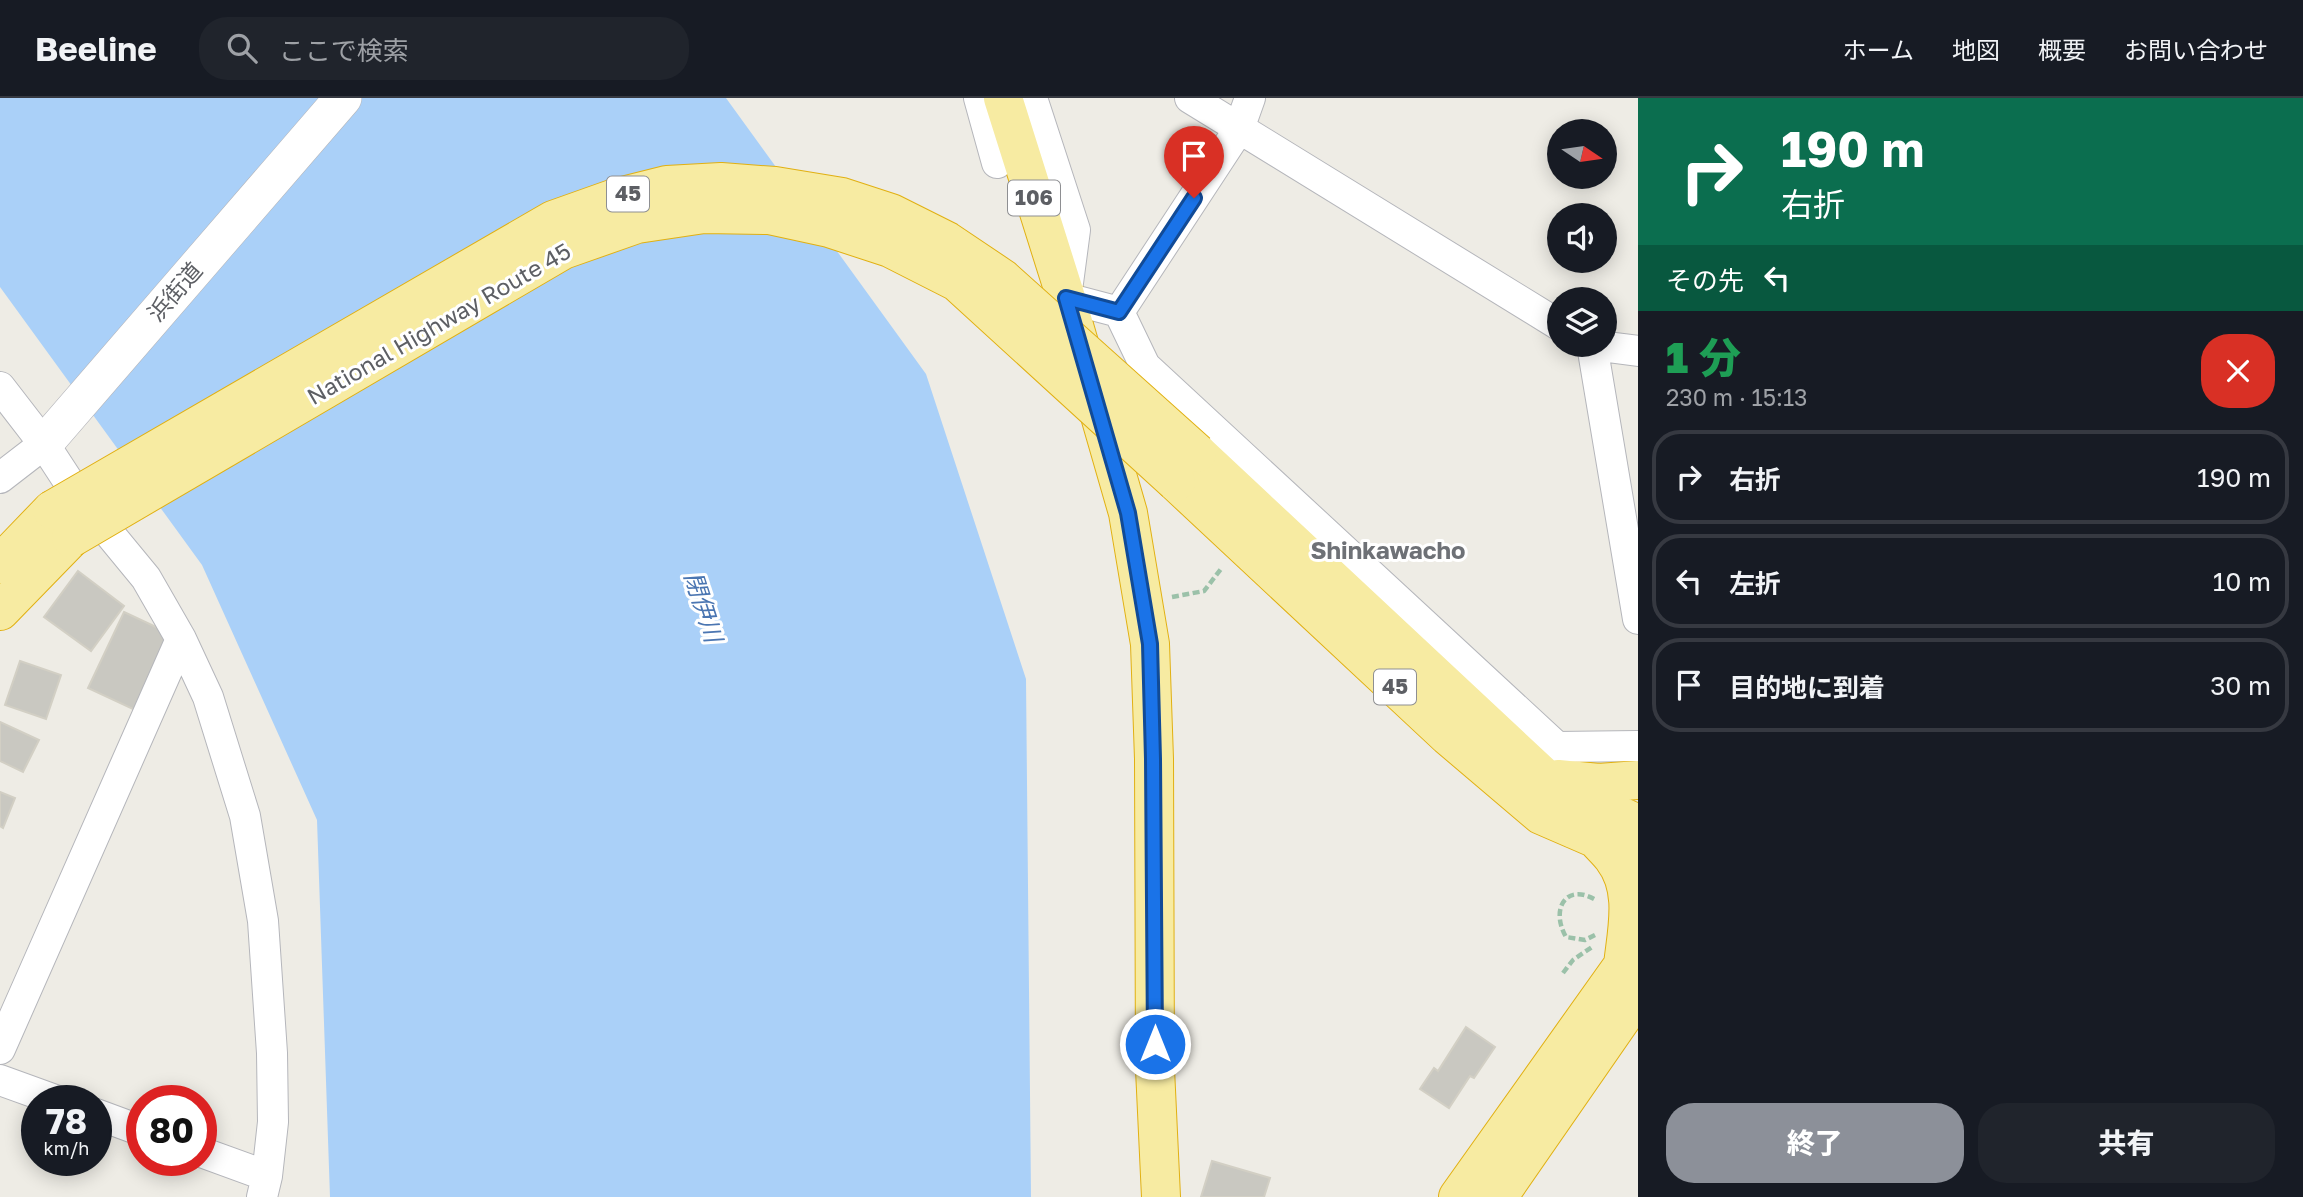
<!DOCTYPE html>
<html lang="ja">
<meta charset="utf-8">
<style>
:root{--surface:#171b24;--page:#20242c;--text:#f1f3f6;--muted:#9ea1a6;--line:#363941;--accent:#8c9099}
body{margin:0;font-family:"Golos Text","Noto Sans JP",sans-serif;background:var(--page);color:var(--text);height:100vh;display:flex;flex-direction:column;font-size:26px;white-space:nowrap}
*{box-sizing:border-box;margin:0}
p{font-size:23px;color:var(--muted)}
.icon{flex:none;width:38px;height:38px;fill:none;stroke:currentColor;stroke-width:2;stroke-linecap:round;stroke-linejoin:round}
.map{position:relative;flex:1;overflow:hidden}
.panel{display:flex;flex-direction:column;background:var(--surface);width:665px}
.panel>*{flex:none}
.top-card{background:#0b6e4f;color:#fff;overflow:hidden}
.needle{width:46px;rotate:103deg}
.fabs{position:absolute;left:1547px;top:21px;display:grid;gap:14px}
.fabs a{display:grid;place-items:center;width:70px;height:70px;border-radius:50%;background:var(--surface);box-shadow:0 4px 18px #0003;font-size:35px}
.speed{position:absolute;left:21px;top:987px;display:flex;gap:14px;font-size:35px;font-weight:700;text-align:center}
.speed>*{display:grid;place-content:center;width:91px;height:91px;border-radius:50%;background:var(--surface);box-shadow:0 4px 18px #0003;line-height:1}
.speed small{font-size:18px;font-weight:400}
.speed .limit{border:10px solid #d22;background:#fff;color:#111}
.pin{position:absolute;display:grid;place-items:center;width:60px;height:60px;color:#fff;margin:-72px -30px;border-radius:50% 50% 50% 0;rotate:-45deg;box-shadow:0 0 7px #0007}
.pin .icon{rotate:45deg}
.me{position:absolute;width:77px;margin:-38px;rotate:0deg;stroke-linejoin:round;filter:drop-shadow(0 0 5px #0008)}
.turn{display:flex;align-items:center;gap:24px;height:147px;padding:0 28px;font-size:32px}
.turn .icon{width:91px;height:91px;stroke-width:2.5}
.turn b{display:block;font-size:49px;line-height:60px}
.then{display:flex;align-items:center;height:66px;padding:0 28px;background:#0003;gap:14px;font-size:26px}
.round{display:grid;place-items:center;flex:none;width:74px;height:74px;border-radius:28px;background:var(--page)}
.overview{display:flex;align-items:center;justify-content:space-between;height:119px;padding:0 28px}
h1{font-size:42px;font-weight:800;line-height:52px;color:#1e9e55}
.cta{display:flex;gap:14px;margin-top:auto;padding:14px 28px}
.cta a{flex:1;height:80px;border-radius:28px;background:var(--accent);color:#fff;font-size:28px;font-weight:800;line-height:80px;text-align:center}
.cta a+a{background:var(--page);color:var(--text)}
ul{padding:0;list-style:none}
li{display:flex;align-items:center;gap:21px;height:94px;margin:0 14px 10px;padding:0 14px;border:4px solid var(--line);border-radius:28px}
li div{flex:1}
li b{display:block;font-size:26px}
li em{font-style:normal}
header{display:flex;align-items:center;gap:42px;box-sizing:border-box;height:98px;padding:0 35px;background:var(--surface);border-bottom:2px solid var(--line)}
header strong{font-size:33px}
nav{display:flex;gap:38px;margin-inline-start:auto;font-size:24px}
.search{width:490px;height:63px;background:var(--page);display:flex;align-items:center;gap:18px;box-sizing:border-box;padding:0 24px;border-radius:28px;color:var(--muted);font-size:26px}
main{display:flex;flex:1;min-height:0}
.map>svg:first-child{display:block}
.water{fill:#aad0f8}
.building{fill:#c9c8c1;stroke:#d2cfc4;stroke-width:2}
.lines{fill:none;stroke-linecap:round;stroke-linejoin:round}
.minor-casing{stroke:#b5b6bb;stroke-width:32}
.tertiary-casing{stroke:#b5b6bb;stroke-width:38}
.trunk-casing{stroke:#e1b012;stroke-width:40}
.path{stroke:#9bc1a9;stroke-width:4.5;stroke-dasharray:7 3.5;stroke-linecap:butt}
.minor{stroke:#fff;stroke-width:30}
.tertiary{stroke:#fff;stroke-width:37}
.trunk{stroke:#f7eba2;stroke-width:38}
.trunk-bridge-casing{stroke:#e1b012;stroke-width:40;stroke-linecap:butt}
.trunk-bridge{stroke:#f7eba2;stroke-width:38}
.route-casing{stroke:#114b97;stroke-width:18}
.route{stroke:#1a73e8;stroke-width:12}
.labels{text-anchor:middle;stroke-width:6;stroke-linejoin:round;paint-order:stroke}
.shield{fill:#fff;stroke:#8e8f92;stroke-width:2}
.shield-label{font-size:21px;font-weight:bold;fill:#5d5f64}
.street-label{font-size:23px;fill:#5d5f64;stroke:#fff}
.neighbourhood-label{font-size:24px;font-weight:bold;fill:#6e7176;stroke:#fff}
.water-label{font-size:24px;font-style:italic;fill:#4b76b2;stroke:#fff}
</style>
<header>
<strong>Beeline</strong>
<div class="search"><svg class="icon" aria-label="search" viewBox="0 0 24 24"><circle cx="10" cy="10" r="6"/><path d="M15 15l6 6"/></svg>ここで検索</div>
<nav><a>ホーム</a><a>地図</a><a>概要</a><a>お問い合わせ</a></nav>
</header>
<main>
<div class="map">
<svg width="1638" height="1099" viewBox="0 0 1638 1099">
<rect width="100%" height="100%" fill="#eeece5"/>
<path class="water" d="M0 0H726L926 276 1026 581 1031 1099H330L317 722 202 467 0 189Z"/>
<path class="building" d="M78 473 124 508 91 553 44 519Z
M124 514 171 536 135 612 88 590Z
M20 563 61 577 46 621 5 607Z
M0 624 39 642 23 674 0 663Z
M0 694 15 700 3 730 0 728Z
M1466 929 1495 949 1474 980 1470 978 1449 1010 1420 991 1434 970 1438 973Z
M1212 1063 1270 1080 1264 1099H1201Z"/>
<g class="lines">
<g class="minor-casing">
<path id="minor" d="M979 0 997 65
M1032 0 1075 132 1066 200 1119 214 1239 31 1250 0
M1190 0 1559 227
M1119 214 1145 268 1557 649 1638 648
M1592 247 1638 521
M1592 247 1638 253
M0 289 44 346 76 395 146 480 181 541 208 599 245 718 263 823 272 955 273 1024 267 1078 262 1099
M0 380 44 346
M0 951 181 541
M0 982 58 1003
M96 1016 142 1033
M201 1054 267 1078"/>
</g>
<g class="tertiary-casing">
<path id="tertiary" d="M44 346 343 0"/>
</g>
<g class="trunk-casing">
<path id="trunk" d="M1003 0 1066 200 1128 415 1150 546 1154 661 1155 971 1161 1099
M1197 355 1545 680 1592 705 1638 726
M1176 384 1448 638 1541 717 1638 759
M0 466 52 412
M0 513 71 440
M1558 681 1599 685 1638 682
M1595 740C1601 747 1608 753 1613 760 1637 791 1627 831 1623 867
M1458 1099 1638 846
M1498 1099 1638 897"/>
</g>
<path class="path" d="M1172 499 1204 493 1221 471
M1595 837 1585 842 1566 839C1550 811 1566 784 1596 802
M1563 875 1573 862 1592 849"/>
<use href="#minor" class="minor"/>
<use href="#tertiary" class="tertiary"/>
<use href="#trunk" class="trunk"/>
<g class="trunk-bridge-casing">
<path id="trunk-bridge" d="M52 412 553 122 615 100 667 87 721 84 775 88 842 99 891 115 947 143 1002 180 1197 355
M71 440 563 152 637 126 704 116 769 117 829 130 890 150 957 184 1176 384"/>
</g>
<use href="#trunk-bridge" class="trunk-bridge"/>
</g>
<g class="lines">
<g class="route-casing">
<path id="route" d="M1155 946 1153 661 1150 546 1128 415 1066 200 1119 214 1194 100"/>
</g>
<use href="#route" class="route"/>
</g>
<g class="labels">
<g class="shield">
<rect x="607" y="78.5" width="42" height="35" rx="5"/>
<rect x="1008" y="82.5" width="52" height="35" rx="5"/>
<rect x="1374" y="571.5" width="42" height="35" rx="5"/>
</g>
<g class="shield-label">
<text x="628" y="103">45</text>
<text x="1034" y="107">106</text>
<text x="1395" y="596">45</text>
</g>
<g class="street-label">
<text transform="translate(175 194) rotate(-49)" y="8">浜街道</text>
<text transform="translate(439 226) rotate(-30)" y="8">National Highway Route 45</text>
</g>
<g class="neighbourhood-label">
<text x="1388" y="461">Shinkawacho</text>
</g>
<g class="water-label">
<text transform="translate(703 509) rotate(72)" y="8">閉伊川</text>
</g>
</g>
</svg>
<div class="fabs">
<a><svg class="needle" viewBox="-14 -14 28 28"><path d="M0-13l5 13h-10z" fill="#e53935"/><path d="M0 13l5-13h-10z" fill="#9ea1a6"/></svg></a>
<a><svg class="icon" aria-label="sound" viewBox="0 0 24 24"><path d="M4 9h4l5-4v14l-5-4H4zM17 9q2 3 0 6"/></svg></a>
<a><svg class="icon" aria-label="layers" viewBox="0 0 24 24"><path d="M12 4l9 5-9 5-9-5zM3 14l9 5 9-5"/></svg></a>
</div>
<div class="speed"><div>78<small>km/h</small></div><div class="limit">80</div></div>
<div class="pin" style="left:1194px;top:100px;background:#d93025"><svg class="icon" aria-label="arrive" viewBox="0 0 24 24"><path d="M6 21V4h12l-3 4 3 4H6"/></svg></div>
<svg class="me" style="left:1155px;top:946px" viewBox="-20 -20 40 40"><circle r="17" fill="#1a73e8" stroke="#fff" stroke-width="3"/><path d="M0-11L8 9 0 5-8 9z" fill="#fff"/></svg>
</div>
<section class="panel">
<div class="top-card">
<div class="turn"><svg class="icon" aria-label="right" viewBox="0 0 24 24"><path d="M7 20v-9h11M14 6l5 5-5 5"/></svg><div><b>190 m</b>右折</div></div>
<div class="then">その先<svg class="icon" aria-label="left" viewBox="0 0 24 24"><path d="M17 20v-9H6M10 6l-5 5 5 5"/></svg></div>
</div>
<div class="overview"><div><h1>1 分</h1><p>230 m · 15:13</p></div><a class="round" style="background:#d93025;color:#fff"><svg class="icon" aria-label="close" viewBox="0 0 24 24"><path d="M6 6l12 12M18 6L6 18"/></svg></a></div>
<ul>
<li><svg class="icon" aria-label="right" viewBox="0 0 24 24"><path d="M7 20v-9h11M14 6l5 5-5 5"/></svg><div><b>右折</b></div><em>190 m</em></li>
<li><svg class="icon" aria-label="left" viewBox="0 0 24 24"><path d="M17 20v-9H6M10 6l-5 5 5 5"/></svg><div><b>左折</b></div><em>10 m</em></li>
<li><svg class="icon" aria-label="arrive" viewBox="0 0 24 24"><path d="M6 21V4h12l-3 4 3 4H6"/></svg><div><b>目的地に到着</b></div><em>30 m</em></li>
</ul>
<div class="cta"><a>終了</a><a>共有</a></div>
</section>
</main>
